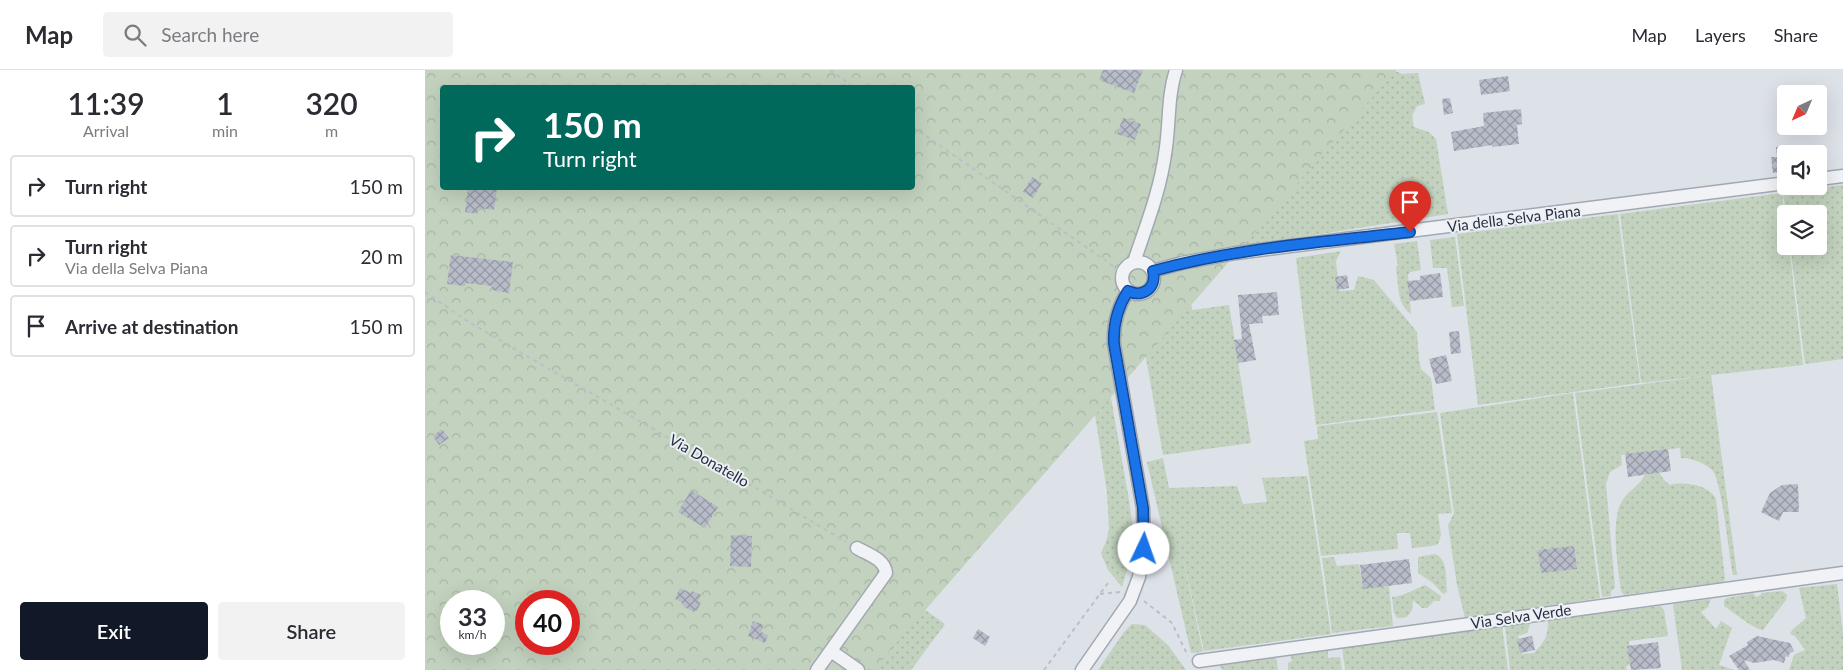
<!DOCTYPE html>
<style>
:root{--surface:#fff;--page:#f2f2f3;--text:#2b2b33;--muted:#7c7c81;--line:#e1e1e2;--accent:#111827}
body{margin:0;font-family:Lato,sans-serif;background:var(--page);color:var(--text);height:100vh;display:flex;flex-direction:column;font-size:19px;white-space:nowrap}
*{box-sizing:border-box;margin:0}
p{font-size:16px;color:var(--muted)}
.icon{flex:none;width:28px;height:28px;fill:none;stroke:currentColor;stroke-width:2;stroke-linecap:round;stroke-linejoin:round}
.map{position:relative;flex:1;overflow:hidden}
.details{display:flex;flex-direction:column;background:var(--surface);width:425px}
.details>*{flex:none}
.guide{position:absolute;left:15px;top:15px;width:475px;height:105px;border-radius:5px;box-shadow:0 5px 20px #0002;background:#00695c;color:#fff;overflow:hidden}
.needle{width:32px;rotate:224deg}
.tools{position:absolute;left:1352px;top:15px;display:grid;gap:10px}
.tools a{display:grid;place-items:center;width:50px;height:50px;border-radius:5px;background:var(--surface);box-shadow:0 5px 20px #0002;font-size:25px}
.speed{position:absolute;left:15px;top:520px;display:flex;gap:10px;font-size:25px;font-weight:700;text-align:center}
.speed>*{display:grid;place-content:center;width:65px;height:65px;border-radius:50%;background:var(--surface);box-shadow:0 5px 20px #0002;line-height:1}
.speed small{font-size:12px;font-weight:400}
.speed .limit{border:8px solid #d22;background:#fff;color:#111}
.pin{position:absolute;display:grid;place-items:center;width:42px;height:42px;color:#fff;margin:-51px -21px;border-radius:50% 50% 50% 0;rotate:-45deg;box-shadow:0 0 5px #0007}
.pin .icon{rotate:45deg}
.me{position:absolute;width:55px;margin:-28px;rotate:3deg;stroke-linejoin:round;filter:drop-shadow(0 0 4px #0008)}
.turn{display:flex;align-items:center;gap:18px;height:105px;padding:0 20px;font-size:22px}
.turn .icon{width:65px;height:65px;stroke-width:2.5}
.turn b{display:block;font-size:35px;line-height:42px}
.eta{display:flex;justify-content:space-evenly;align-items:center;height:85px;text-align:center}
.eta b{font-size:30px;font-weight:600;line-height:35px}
.action{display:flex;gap:10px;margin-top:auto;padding:10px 20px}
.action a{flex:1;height:58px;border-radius:5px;background:var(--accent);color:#fff;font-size:20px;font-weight:600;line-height:58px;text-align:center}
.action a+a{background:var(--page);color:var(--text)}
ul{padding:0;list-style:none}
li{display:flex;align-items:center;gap:15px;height:62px;margin:0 10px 8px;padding:0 10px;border:2px solid var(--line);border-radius:5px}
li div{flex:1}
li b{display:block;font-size:19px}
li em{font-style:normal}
header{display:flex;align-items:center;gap:30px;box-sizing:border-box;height:70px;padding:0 25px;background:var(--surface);border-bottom:1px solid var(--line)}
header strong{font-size:24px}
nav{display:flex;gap:28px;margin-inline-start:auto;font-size:18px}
.search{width:350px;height:45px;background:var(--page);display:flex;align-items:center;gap:12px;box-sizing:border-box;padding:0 18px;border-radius:5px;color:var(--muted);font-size:19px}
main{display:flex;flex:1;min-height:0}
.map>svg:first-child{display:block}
.grass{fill:url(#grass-dots)}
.park{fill:url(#park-crowns);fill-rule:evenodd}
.building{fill:url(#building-cross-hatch)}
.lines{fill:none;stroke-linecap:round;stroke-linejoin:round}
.minor-casing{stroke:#a2a8b2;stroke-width:15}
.path{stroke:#bbbfc6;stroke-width:2;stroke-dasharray:4 4;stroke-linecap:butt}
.minor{stroke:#f0f2f6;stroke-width:12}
.route-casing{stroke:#114b97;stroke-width:12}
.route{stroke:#1a73e8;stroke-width:9}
.labels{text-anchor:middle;stroke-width:4;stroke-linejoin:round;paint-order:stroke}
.street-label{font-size:15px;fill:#262e3f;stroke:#ecf0f5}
</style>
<header>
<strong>Map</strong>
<div class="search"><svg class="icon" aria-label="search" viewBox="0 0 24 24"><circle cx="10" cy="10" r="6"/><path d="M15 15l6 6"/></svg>Search here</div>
<nav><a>Map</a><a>Layers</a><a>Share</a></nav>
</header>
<main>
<section class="details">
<div class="eta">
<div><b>11:39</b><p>Arrival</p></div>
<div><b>1</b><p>min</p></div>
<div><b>320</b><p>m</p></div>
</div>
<ul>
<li><svg class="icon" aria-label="right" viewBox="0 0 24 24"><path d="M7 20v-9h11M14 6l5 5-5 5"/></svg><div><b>Turn right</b></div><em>150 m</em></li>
<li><svg class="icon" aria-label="right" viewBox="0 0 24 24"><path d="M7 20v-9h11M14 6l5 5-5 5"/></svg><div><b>Turn right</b><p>Via della Selva Piana</p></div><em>20 m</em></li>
<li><svg class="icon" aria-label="arrive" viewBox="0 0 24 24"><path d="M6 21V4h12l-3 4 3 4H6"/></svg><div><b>Arrive at destination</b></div><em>150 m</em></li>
</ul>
<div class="action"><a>Exit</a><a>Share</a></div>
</section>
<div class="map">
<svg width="1418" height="600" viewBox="0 0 1418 600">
<defs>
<pattern id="grass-dots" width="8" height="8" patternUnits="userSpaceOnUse" patternTransform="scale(1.25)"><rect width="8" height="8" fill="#c2d2be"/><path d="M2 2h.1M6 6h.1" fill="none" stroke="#a7b5a4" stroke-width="1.8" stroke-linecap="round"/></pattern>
<pattern id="park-crowns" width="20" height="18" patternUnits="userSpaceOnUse" patternTransform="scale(1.25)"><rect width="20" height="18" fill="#c2d2be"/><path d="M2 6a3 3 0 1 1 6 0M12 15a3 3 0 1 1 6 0" fill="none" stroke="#a7b5a4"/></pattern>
<pattern id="building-cross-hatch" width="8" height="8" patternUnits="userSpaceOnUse" patternTransform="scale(1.25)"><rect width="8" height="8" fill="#b7bcc8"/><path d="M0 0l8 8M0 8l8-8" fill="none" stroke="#9599a4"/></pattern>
</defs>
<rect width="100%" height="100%" fill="#dde1e8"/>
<path class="grass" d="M968 0 977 4 993 3 1000 34 992 36 987 46 989 57 1004 62 1011 69 1023 144 730 190Z
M1418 115V289L1380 294 1365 176H1394V144H1361V148L1358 122Z
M1357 123 1361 158V176H1364L1378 295 1286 305 1312 505H1308C1304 485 1297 414 1288 401 1282 394 1265 387 1256 388L1255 378 1196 385 1197 395 1185 402 1181 414 1190 518 1186 521V526L1177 527 1150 323 1280 306 1216 313 1195 144Z
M1193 144 1215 313 1053 335 1032 164Z
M1030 167 1039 236 1027 237 1022 198H1008L1005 170Z
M992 171 996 200 985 202 983 205 986 244C971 234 974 213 971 197L973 195 969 174Z
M916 181 911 191 914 221 929 220 933 206 949 210 992 262 994 289 996 299 1006 308 1010 340 891 355 871 188Z
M761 200 767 240 804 235 826 373 738 385 713 242Z
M654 242 680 303 686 328 704 430 708 459 704 493 697 517 683 500 676 483 681 472 684 459 682 422Z
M1148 323 1175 528 1040 548 1032 515 1023 455 1029 443 1015 343Z
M1012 342 1027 443 1013 444 1016 465 1013 474 1007 476 987 478 985 463H972L973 479 896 486 879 371 893 369 892 356Z
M738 388 744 418 812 416 818 434 842 432 837 408 882 406 906 564 779 581 756 478 778 582 766 583 722 392Z
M1234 402 1239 410 1245 415C1260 411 1284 415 1291 429L1300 509 1298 512 1199 525 1196 521C1193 499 1185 450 1197 431 1203 421 1214 416 1220 405Z
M1010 484C1023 489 1021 510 1022 522L1018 524 1008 513 993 503V487Z
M909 487 912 496 934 494 938 518 964 516 968 556 907 563 897 488Z
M1412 514 1418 563V600H1364L1369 585 1380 580 1370 566 1365 564 1367 560 1381 548 1374 518Z
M465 515 520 554 486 600H440Z
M1000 515 1016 526 1015 531H1009L1002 538H997L988 530 987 540 982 547 972 548 969 543 967 527C979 526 988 520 1000 515Z
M1357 521 1362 525 1361 530 1338 560C1330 560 1308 542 1299 536V530L1302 528 1328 523 1331 527 1336 525V523Z
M1286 529 1283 537 1276 542 1291 559 1296 551 1307 558 1294 595 1310 600H1257L1248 534Z
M1235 536 1239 540 1243 566 1204 571 1205 594 1201 597 1202 600H1085L1080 555 1106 552 1102 563 1093 566 1097 584 1109 583C1120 571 1123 567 1123 550Z
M707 554 720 555 743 575 761 600H673L699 562Z
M1077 556 1083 600H920L917 576Z
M903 580V588L915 587 917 600H863V593L867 591 865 585Z
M851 586 853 600H798L794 596Z"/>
<path class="park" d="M0 0H971L448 600H0ZM18 18H488V118H18ZM26 531H69V574H26ZM101 531H144V574H101Z"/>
<path class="building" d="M678 0H718L709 23 674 10Z
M1083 6 1085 21 1056 25 1054 10Z
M1025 28 1028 43 1019 45 1017 29Z
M1096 39 1097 54 1092 55 1094 74 1067 77V75L1029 81 1026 62 1059 56 1058 43Z
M698 48 716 54 710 70 692 64Z
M1361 76V101L1348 103 1346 87H1352L1351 77Z
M607 107 617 113 608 128 598 122Z
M43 118H72L69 140 53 138 52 144 40 142Z
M26 185 88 192 84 223 67 220V216L41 213 40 216 22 214Z
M1015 203 1018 227 985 231 982 211 995 210V206Z
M922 205 924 218 912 220 910 207Z
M852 222 854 245 837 246 838 253 824 254 831 290 813 293 809 270 817 269 813 225Z
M1034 261 1036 283 1026 284 1024 262Z
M1021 285 1027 311 1011 314 1004 289Z
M17 359 24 368 14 375 8 366Z
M1243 379 1246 401 1203 407 1200 384Z
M1373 414 1374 442H1358L1354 451 1336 442 1345 423 1357 415Z
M266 420 293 437 280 458 253 442Z
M306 465 327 466 326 497 305 496Z
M1149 476 1152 499 1116 503 1113 480Z
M984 489 987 513 938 519 935 495Z
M255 518 266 523 267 521 276 525 273 531 276 532 272 541 270 540 269 542 259 537 256 532 250 529Z
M328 551 339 555 336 562 343 565 340 573 323 566Z
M553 559 565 567 560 576 548 568Z
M1107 566 1110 580 1095 583 1092 569Z
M1332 566 1365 573 1369 581 1365 583 1363 587 1361 586 1359 593 1349 590 1329 593 1319 590 1325 600H1314L1304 586 1323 575 1322 572Z
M1233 572 1236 598 1206 600 1202 576Z"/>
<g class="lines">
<g class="minor-casing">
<path id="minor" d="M1394 109 1418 106
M697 208a16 16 0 1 1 32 0a16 16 0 1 1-32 0Z
M709 192C721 156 735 121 740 84 745 56 742 27 751 0
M728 201 757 193 811 183 1361 113
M406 581 433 600
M774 591 1418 503
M392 600 461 503C460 489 442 484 432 478
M657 600 705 531 714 507 719 479 718 438 689 274C688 254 692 238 703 221"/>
</g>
<path class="path" d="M405 0 430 18
M488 57 697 202
M0 222 39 249 98 284 336 421 421 472
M675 524 696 522
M719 531 747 553 763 586
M619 600 683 513"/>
<use href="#minor" class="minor"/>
</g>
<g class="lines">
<g class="route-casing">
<path id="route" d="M719 479 718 438 689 274C688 254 692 238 703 221 718 228 732 218 728 201 811 178 899 172 985 162"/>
</g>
<use href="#route" class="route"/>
</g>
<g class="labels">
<g class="street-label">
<text transform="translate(1089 149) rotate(-7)" y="5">Via della Selva Piana</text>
<text transform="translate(284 391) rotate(30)" y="5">Via Donatello</text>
<text transform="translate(1096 547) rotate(-8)" y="5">Via Selva Verde</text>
</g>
</g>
</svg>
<div class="tools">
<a><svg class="needle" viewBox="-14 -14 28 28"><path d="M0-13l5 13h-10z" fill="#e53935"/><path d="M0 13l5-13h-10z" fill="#7c7c81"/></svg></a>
<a><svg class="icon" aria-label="sound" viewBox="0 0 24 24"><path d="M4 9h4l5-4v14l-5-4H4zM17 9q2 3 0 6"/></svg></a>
<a><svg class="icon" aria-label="layers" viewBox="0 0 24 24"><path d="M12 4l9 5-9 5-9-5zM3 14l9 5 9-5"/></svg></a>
</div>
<div class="speed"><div>33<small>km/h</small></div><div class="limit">40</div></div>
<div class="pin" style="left:985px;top:162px;background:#d93025"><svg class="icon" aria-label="arrive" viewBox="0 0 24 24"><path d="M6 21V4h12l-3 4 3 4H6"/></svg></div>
<svg class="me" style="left:719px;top:479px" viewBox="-20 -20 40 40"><circle r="19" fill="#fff"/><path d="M0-13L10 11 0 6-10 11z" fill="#1a73e8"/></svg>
<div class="guide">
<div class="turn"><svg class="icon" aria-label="right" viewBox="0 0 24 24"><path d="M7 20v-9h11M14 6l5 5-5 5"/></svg><div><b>150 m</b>Turn right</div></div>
</div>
</div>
</main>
